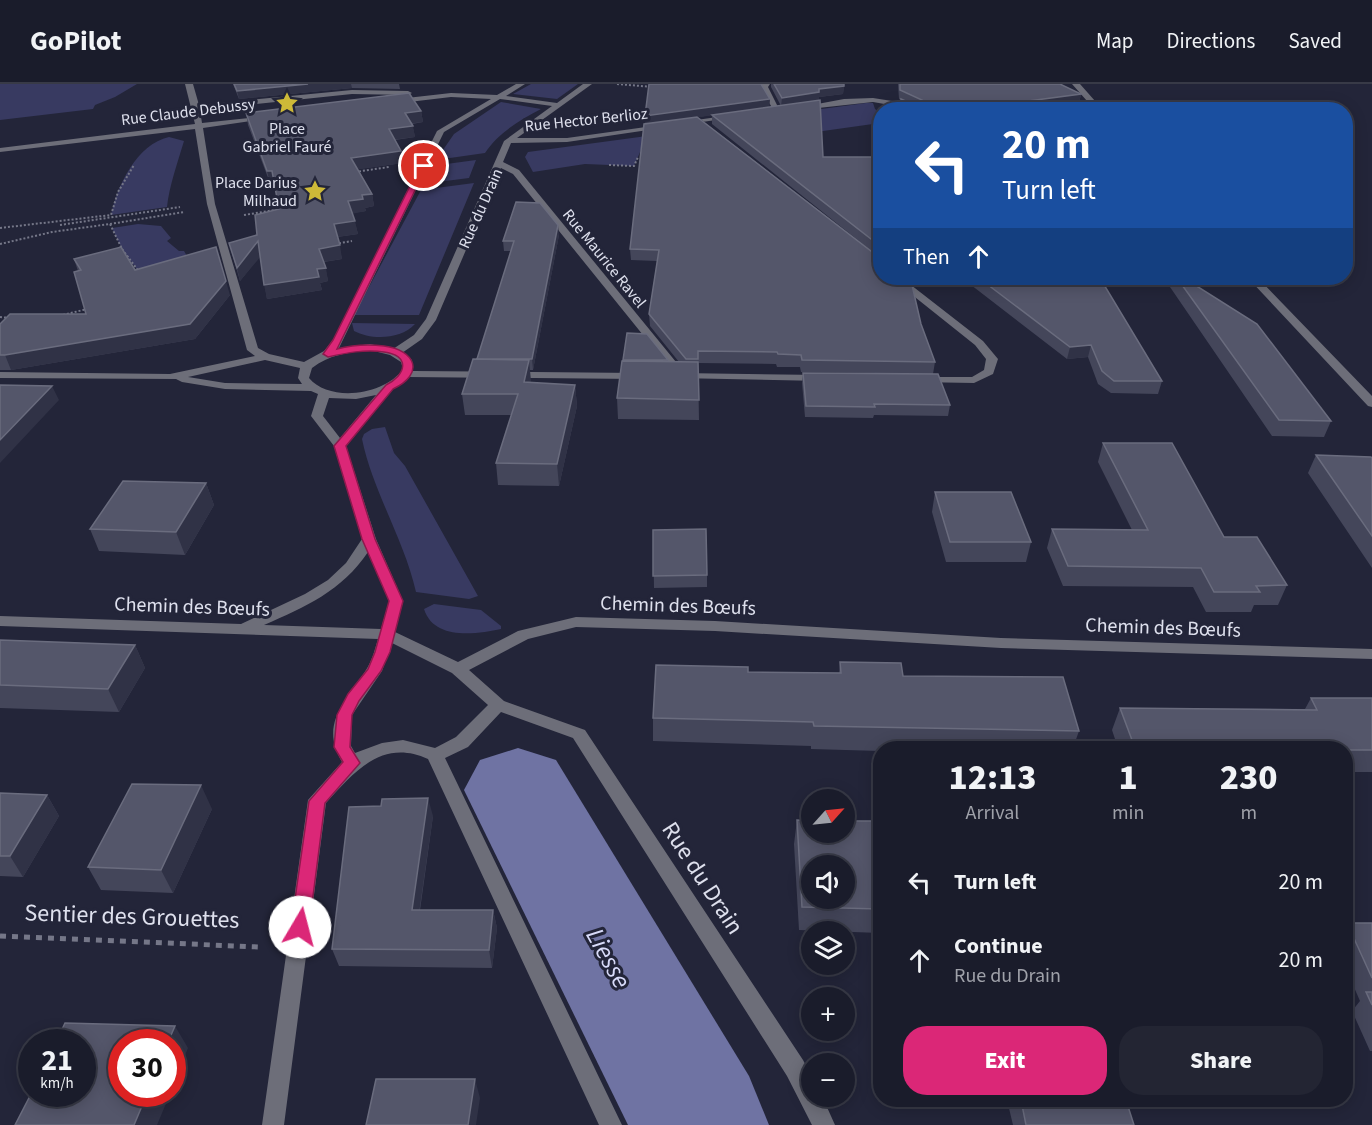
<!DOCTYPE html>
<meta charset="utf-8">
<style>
:root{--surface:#1a1c2b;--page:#232533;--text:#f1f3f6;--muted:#9fa1a9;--line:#383a47;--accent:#db2777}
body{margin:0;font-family:"Source Sans 3",sans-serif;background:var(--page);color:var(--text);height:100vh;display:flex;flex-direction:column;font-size:22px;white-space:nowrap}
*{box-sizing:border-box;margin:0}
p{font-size:20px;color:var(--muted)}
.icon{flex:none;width:33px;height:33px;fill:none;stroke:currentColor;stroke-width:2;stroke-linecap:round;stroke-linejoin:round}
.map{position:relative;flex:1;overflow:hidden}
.panel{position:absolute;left:873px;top:657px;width:480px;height:366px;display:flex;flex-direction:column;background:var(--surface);border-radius:24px;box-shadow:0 3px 15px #0003,0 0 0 2px var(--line)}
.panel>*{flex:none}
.guide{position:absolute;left:873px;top:18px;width:480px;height:183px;border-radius:24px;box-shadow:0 3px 15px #0003,0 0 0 2px var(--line);background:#1a4fa0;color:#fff;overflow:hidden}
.needle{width:39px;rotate:63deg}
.tools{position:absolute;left:801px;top:705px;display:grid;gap:12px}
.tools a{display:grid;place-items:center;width:54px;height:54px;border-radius:50%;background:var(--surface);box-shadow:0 3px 15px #0003,0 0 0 2px var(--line);font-size:30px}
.speed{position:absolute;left:18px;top:945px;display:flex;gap:12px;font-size:30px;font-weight:700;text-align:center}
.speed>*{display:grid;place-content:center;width:78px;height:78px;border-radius:50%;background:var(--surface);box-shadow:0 3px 15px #0003,0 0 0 2px var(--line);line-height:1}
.speed small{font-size:15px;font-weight:400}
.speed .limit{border:9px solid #d22;background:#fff;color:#111}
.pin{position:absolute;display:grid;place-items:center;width:51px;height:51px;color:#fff;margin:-26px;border:3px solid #fff;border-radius:50%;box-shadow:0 2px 6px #0007}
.me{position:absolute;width:66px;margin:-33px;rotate:8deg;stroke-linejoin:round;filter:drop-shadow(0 0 4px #0008)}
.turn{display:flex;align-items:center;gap:21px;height:126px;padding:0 30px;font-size:27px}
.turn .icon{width:78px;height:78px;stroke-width:2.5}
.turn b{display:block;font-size:42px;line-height:51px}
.then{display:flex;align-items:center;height:57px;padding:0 30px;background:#0003;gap:12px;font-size:22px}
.eta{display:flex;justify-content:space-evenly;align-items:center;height:102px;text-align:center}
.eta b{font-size:36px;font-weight:800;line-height:42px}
.cta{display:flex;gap:12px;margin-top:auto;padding:12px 30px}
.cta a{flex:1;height:69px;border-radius:24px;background:var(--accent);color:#fff;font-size:24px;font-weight:800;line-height:69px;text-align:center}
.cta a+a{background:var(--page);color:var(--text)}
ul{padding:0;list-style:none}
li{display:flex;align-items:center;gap:18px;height:78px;padding:0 30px}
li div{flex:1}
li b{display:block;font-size:22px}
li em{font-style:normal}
header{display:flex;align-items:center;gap:36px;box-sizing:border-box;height:84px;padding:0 30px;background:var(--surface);border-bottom:2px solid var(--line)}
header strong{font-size:28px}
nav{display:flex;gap:33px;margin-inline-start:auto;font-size:21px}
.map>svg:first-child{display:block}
.green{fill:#383a61}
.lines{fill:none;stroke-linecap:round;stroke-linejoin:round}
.river{fill:#6f73a3;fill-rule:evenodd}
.path-far1{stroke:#757788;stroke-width:2;stroke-dasharray:2 2;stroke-linecap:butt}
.path{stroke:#757788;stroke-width:5;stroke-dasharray:6 6;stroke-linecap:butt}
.minor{fill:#6d6e79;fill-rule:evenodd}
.wall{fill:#44465a;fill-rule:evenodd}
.shaded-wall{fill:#303246}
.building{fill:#54566a;stroke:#6a6c7e;stroke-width:1.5;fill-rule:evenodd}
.route{fill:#db2777;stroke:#8e194d;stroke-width:1.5}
.labels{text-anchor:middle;stroke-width:6;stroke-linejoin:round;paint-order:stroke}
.far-street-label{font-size:16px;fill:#dee0ed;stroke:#232539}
.far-poi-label{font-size:16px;fill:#dee0ed;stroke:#232539}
.street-label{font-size:20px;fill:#dee0ed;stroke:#232539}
.near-street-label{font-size:24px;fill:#dee0ed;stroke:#232539}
.near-water-label{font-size:26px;font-style:italic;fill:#d8dbf9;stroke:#232539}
</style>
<header>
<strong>GoPilot</strong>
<nav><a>Map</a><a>Directions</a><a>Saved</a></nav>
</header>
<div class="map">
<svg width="1372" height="1041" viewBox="0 0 1372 1041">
<rect width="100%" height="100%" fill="#232539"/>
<path class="green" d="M0 0H137L115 13 95 21 93 25 0 36Z
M531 0H578L557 15 513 10Z
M501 18 541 25C520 36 498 49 485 69L436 76 454 50Z
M866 19H873L875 25 880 29V39L766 55 739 36Z
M647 52 634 82 585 80 533 88 525 73 528 68Z
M169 53 184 57C178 77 169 103 167 123L111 131C117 102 137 60 169 53Z
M476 76 469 94 430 99 439 81Z
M474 99 419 231H354L421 106Z
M138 140 161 142 171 154 167 157 179 167H184L194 184 138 187 122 165 112 144Z
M352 239 415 240C400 256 371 256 354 247Z
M385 343 394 369 405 382 478 512 469 515 416 508C404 455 373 408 362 355L364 350 372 345Z
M434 520 481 526 501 542V545C477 550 434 557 424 525Z"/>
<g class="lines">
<path class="river" d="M518 664 556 676 749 992 769 1041H628L464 706 480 676Z"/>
<path class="path-far1" d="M617 0 653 3
M609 81 634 82 638 73
M355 88 389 83
M239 104 276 99
M244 131 275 126
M110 140 184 128
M60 141 180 123
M0 144 111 131 118 108 134 81
M0 160 52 148 110 140 122 165 140 189
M335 160 352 157
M63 231 87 225
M0 233 10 234"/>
<path class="path" d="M0 852 260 863"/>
<path class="minor" d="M185 0H193L199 21 352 6 408 7 412 9 408 11 352 10 200 26 202 39 267 32 271 34 203 44 215 120 258 264 269 270 304 278 324 267 333 256 437 47 491 15 451 13 392 20 389 16 451 9 497 11 516 0H525L506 12 557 19 583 0H592L517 54H567L732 31 736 33 567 58 511 59 503 78 519 86 676 278V282H668L513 90 501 84 436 236 422 255 402 269 412 276 413 287 638 289 644 292 638 295 408 293 393 305 346 362 376 455 403 517 395 548 458 578 518 547 576 533 715 537 1001 554 1372 565V575L1001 564 715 547 576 543 528 555 469 586 504 617 585 646 803 976 812 993V1012H822L835 1041H812L787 992 573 654 501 628 468 663 445 674 622 1041H599L428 675C382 654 354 688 326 719L284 1041H262L308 716 342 678C319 640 346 617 366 586 372 577 375 565 378 555L0 542V532L241 540 305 510 328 496 346 479 362 455 334 362 311 332 318 310 311 307 225 305 182 298 176 295 0 294V288L170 290 255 272 247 266 207 120 195 45 0 68V64L195 40ZM500 15 552 22 504 57 426 235 414 251 393 265 370 260 339 264 444 48ZM370 266 390 271 401 278 403 285C385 311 330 319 309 294L312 284C329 271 348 268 370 266ZM265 276 300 284 298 294 302 300 225 299 188 293ZM376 311 340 354 323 332 329 314 356 315ZM368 468 389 517 381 545 264 541C305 523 342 507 368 468ZM392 559 452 589 488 621 456 653 435 664 403 656 382 659 355 669 351 662 352 631 382 587Z
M762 0H770L768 3 781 29 774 27 760 3Z
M1072 0H1080L1103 26H1095Z
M873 14 905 19 919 26 873 18 800 26 796 24 844 15Z
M891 194H902L983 257 998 275 993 290 974 299 916 298 914 296 920 293H972L984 286 986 275 975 261Z
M1248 194H1258L1372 312V323L1368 322Z
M680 289 821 291 827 294 821 297 676 294 674 292Z"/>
</g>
<path class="wall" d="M233 0H399L400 5 352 4 239 15Z
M771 0H844L843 10 819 13V16L781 22 771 3Z
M898 0H1060L1081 10 1079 19 1035 26H900L901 16 899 15Z
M770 15 769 23 823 73H880V194L921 240 935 278 933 290 950 321 948 332 874 331 873 334 805 333 802 299 803 289H875L801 288 800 283H777L776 280 698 279 699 336 618 335 617 314 624 277 627 249 668 276V278H679L650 242 649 230 657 177 631 176 630 165 644 40ZM712 31V40L869 165 698 33Z
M421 27 423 38 412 40 415 53 395 56 401 67 403 79 358 85 372 110 374 122 365 124 366 127 352 129 358 150 337 153 342 175 324 178 328 197 320 199 322 206 267 215 260 172 240 197 229 159 257 151 279 125 274 99H270L248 41 246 29Z
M559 151 533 286H530V299L575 301 577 322 559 402 498 401 496 379 511 331H465L462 310 477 275 511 167H504L503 157Z
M74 175 135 186 230 211 195 255 11 286H0V240L86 230 78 187Z
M962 194H1100L1162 297 1158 310 1111 309 1098 300 1088 273 1067 275Z
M1173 194H1184L1331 337 1324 353 1272 352 1170 203Z
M1103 359 1287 501 1278 521H1254L1251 528H1206L1193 503 1063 502 1047 464 1052 445 1132 446 1098 378Z
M1316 371 1372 374V484L1308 389Z
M206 399 214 421 185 471 99 467 90 445Z
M935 408 1031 458 1026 478H946L932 428Z
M653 446 707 491V503L654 504Z
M0 556 135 561 145 584 119 628 0 624Z
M840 578 903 592 1079 647 1073 664H880V667L811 665V662L653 657V634L839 589Z
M1311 614H1372V688H1346V664H1118L1112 646 1120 624 1305 625Z
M0 709 47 711 59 732 23 793 0 792Z
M212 725 173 809 101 806 88 783Z
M433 732 420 826H493L497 844 492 884 339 882 332 865Z
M797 736 880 737V849L799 846 794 760Z
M1347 839H1372V967H1370L1352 927 1360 917 1346 885V841Z
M1007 1016H1126L1134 1041H1013Z"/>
<path class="shaded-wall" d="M308 0H351L352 4 239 15 237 7Z
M844 2 843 10 819 13V16L781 22 782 14 819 5Z
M1081 10 1079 19 1033 26 1021 18Z
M770 15 769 23 645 41V32Z
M421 27 423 38 407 40 405 29Z
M413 42 415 53 391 56 389 45Z
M401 67 403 79 354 86 351 74Z
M267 87H272L275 99H270Z
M372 110 374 122 365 124 366 127 351 130 348 117 362 111Z
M355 137 358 150 337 153 334 140Z
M558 141 559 151 533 286 532 275Z
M258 157 262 171 240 197 237 184Z
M340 161 342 175 322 178 319 165Z
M216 163 230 211 195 255 11 286 5 271Z
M326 184 328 197 320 199 322 206 267 215 264 201 317 185Z
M1091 261 1088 273 1067 275 1070 263Z
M529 276 531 297 526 319 524 298Z
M575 301 577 322 559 402 557 380Z
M52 302 59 316 0 379V356Z
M206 399 214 421 185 471 176 448Z
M135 561 145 584 119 628 108 605Z
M201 701 212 725 173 809 161 786Z
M47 711 59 732 23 793 10 772Z
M428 714 433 732 417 843 412 826Z
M493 826 497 844 492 884 489 866Z
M175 942 188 964 172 1003V958H168Z
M475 995 480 1014 476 1041H468Z
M147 1010H170L157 1041H134Z"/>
<path class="building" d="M234 0H308L237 7Z
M649 0H761L770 15 645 32Z
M774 0H844V2L819 5V8L782 14Z
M900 0H1060L1081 10 1021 18 1035 26H902L901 15 910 19H920L922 16 900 6Z
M409 9 421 27 405 29 413 42 389 45 401 67 351 74 372 110 362 111 363 115 348 117 355 137 334 140 340 161 319 165 326 184 317 185 319 193 264 201 258 157 237 184 229 159 257 151 255 131 279 125 272 87H267L246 29Z
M820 16 823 73H880V162L712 31Z
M697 33 880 174V194H903L912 201 921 240 935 278 802 276 801 271 778 270 777 268 698 267V275H686L649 230 659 166 630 165 644 40Z
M516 118 540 119 558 141 532 275H477L514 157H503Z
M121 163 135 186 216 163 226 197 190 240 5 271H0V240L10 230H86L74 188 81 186 74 175Z
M979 194H1100L1162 297H1114L1102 287 1091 261 1070 263Z
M1177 194H1184L1257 240 1331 337 1279 336Z
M627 249 647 250 668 276H623Z
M473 275 529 276 524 298 575 301 557 380 496 379 518 310H462Z
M622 277 698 278 699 316 617 314Z
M803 289 938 290 950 321 874 320 875 323 806 322Z
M0 301 52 302 0 356Z
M1103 359H1172L1224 453H1257L1287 501 1256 502 1260 508H1214L1201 484 1068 482 1052 445 1148 446Z
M1316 371 1371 373 1372 374V452Z
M123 397 206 399 176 448 90 445Z
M935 408H1011L1031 458H950Z
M706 445 707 491 653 492V446Z
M0 556 135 561 108 605 0 601Z
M840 578 901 579 903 592 1063 593 1079 647 977 645 814 642 813 638 653 634 656 581 748 583V588L841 589Z
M1311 614H1372V666H1346V664H1135L1120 624 1317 626Z
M132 700 201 701 161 786 88 783Z
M0 709 47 711 10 772H0Z
M428 714 412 826H493L489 866 332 865 349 723 381 722 382 715Z
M797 736 812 737V748H844V737H880V825L802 823ZM812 782H844V814H812Z
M1347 839H1372V894Z
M1366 908H1372V921Z
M65 939 175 942 168 958H122V1010H147L134 1041H15L32 1008V1010H82V958H56Z
M376 995H475L468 1041H366Z
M1021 1016H1126L1134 1041H1026Z"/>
<path class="route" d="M421 80 427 82 337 265C352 261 368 260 384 262 416 266 425 290 393 305L346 362 375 455 403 517 390 568 381 587 359 617 352 631 350 663 360 679 325 719 309 843 306 849 300 851 293 849 291 843 309 717 343 678 334 663 337 631 348 610 368 585 375 568 389 517 362 455 334 362 386 301C406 291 411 272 384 268 365 265 346 269 328 273L323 270 333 256Z"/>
<defs>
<g id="sight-bare" transform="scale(1.8)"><path d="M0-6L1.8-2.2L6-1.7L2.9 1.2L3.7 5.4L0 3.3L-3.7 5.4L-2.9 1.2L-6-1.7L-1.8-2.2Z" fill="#cdb938" stroke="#232539" stroke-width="2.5" paint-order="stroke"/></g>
</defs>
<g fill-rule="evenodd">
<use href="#sight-bare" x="287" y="19"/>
<use href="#sight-bare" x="315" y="107"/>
</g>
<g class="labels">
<g class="far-street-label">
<text transform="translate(188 27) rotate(-7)" y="6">Rue Claude Debussy</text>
<text transform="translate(586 35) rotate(-6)" y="6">Rue Hector Berlioz</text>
<text transform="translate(480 124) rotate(-66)" y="6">Rue du Drain</text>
<text transform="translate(605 174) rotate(51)" y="6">Rue Maurice Ravel</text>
</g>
<g class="far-poi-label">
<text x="287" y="50">Place<tspan x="287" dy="18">Gabriel Fauré</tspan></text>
<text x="297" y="104" text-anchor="end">Place Darius<tspan x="297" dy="18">Milhaud</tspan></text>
</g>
<g class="street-label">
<text transform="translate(678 521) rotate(2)" y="7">Chemin des Bœufs</text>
<text transform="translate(192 522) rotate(2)" y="7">Chemin des Bœufs</text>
<text transform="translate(1163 543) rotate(2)" y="7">Chemin des Bœufs</text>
</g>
<g class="near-street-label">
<text transform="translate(703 794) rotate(57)" y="8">Rue du Drain</text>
<text transform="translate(132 832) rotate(2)" y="8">Sentier des Grouettes</text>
</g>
<g class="near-water-label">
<text transform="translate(609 874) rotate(61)" y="9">Liesse</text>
</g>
</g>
</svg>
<div class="tools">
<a><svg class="needle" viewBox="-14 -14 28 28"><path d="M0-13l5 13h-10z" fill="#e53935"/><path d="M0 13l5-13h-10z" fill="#9fa1a9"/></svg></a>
<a><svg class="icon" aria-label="sound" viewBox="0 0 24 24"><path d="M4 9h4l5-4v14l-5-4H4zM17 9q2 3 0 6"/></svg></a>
<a><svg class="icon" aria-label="layers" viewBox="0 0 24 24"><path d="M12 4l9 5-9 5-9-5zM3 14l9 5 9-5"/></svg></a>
<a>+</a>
<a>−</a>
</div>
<div class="speed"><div>21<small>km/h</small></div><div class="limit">30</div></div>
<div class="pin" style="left:424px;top:82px;background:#d93025"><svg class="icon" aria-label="arrive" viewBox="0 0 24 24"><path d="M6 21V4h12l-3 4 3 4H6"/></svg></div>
<svg class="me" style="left:300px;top:843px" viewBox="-20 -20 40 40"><circle r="19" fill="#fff"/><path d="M0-13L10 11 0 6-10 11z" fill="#db2777"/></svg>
<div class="guide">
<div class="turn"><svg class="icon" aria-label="left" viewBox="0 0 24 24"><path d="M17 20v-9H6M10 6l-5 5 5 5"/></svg><div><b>20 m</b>Turn left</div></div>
<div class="then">Then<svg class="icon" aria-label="ahead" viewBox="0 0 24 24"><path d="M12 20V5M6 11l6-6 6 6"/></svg></div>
</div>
<section class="panel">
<div class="eta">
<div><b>12:13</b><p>Arrival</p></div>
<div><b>1</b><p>min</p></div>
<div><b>230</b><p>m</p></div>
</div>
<ul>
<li><svg class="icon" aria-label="left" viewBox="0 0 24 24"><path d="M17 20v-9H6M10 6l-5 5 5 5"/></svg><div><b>Turn left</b></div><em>20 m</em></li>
<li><svg class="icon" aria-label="ahead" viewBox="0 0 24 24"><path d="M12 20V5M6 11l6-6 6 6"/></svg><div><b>Continue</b><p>Rue du Drain</p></div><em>20 m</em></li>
</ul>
<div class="cta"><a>Exit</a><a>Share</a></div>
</section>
</div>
